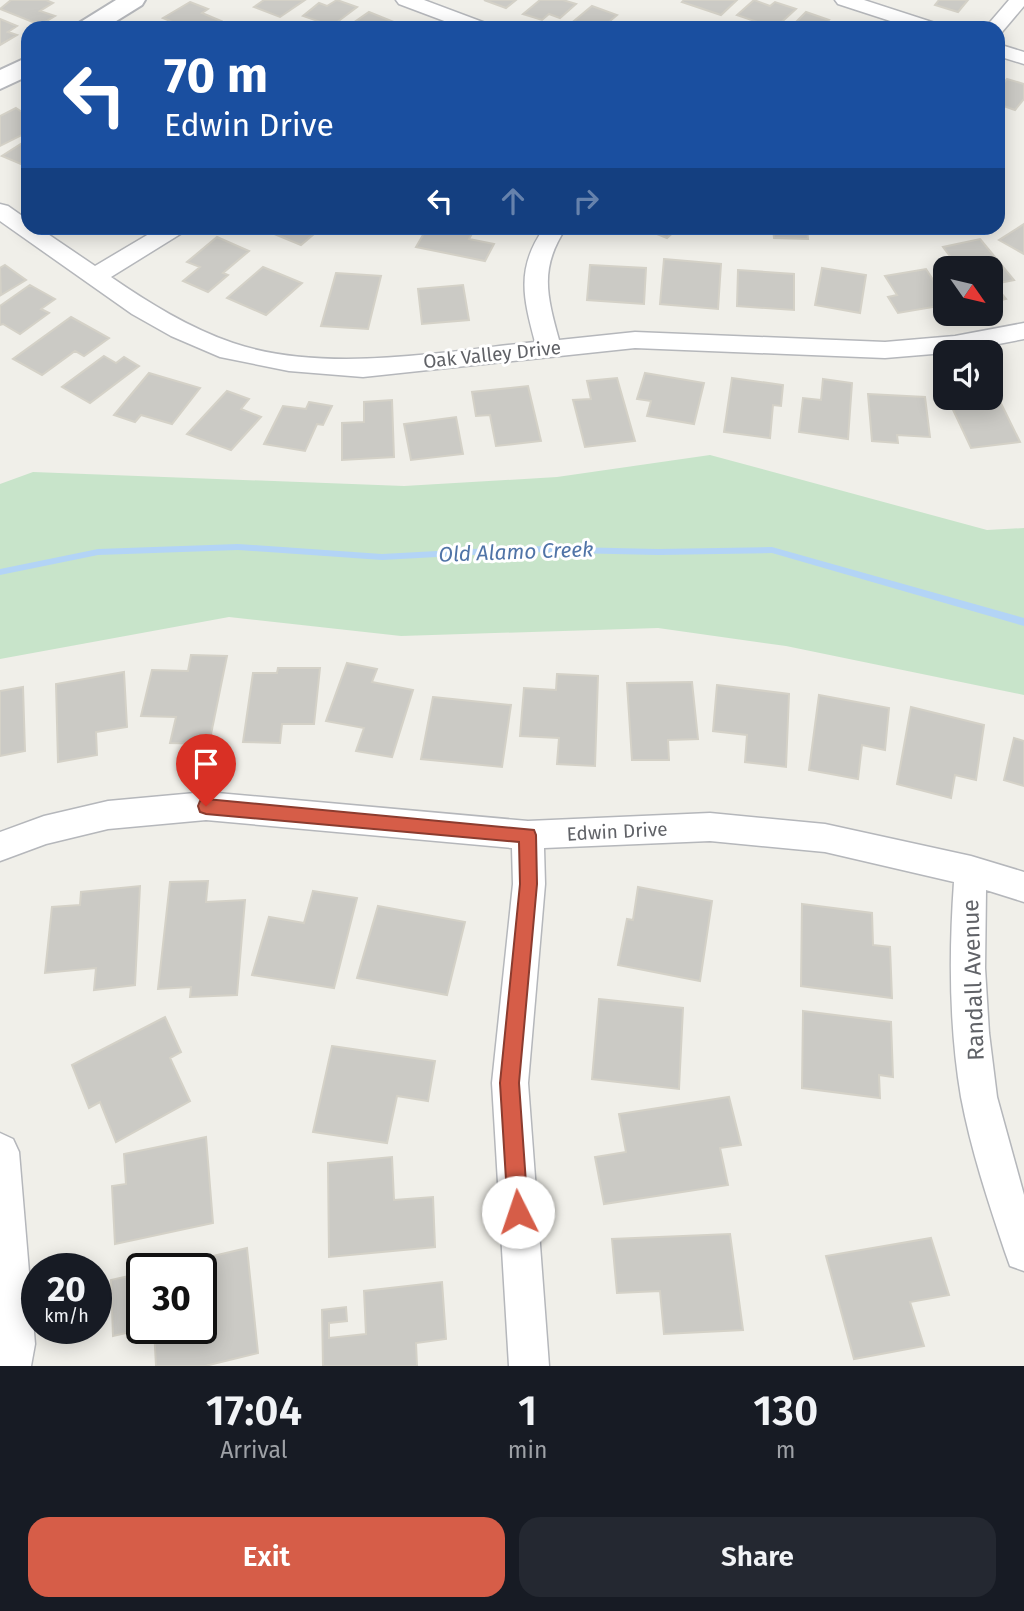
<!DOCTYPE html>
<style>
:root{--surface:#171b24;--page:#242831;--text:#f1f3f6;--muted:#9ea1a6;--accent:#d65d48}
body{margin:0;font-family:"Fira Sans",sans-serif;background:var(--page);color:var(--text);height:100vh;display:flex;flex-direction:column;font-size:26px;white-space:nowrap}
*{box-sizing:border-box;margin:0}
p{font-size:23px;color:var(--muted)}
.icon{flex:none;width:38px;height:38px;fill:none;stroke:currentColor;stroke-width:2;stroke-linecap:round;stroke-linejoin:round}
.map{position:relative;height:1366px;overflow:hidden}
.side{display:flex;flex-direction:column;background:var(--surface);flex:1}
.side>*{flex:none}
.hud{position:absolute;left:21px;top:21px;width:984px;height:214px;border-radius:21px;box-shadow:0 4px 18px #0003;background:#1a4fa0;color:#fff;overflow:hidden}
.needle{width:46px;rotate:124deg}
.tools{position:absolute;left:933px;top:256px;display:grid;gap:14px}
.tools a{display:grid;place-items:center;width:70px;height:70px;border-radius:14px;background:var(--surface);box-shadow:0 4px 18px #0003;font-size:35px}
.speed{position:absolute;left:21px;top:1253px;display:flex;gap:14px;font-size:35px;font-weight:700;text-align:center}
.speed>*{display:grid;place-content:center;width:91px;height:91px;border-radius:50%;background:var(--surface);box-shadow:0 4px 18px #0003;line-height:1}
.speed small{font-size:18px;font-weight:400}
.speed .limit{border:4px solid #111;border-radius:10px;background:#fff;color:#111}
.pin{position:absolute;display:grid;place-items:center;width:60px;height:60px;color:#fff;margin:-72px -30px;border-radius:50% 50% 50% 0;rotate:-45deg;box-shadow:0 0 7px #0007}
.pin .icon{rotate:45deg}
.me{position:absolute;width:77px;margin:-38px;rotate:356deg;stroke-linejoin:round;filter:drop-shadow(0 0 5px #0008)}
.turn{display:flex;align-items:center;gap:24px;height:147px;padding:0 28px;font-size:32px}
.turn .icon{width:91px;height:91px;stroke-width:2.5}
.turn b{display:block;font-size:49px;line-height:60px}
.lanes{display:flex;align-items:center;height:66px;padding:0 28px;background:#0003;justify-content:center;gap:35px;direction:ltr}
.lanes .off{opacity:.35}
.eta{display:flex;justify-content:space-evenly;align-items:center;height:119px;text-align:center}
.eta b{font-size:42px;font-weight:600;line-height:49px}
.action{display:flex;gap:14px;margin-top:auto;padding:14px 28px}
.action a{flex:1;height:80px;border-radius:21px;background:var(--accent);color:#fff;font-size:28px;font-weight:600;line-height:80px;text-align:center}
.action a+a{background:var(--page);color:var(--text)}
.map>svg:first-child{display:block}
.green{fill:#c8e4ca}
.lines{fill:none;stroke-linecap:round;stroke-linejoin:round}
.stream{fill:#b3d4f6;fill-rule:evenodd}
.building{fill:#cbcac5;stroke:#d4d1c7;stroke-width:2}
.minor-casing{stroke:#b5b7bb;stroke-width:3}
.tertiary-casing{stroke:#b5b7bb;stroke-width:4}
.minor{fill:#fff;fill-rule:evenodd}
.tertiary{fill:#fff;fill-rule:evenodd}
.route{fill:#d65d48;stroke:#8b3c2f;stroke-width:2}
.labels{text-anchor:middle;stroke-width:6;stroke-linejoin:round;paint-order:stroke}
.street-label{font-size:19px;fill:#606267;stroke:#fff}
.water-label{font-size:21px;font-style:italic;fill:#5074a7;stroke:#fff}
.near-street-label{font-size:23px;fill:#606267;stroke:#fff}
</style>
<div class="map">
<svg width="1024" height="1366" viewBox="0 0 1024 1366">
<rect width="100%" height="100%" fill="#f0efe9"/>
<path class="green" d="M710 455 987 530 1024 528V695L786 646 658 628 401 636 229 617 0 659V484L33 472 404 486 557 477Z"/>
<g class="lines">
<path class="stream" d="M238 544 382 554 527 546 658 549 772 547 1024 618V626L772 553 658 555 527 552 382 560 238 550 98 555 0 575V569L98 549Z"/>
</g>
<path class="building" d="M11 0H46L53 3 40 11 55 16 40 25 0 9Z
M264 0H305L280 17 254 7Z
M337 0 357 7 332 26 303 16 319 3 327 6Z
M484 0H516L506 8Z
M540 0H563L576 4 560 18 549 14 542 20 523 14Z
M684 0H737L721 15 682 2Z
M754 0 770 6 775 2 796 9 775 28 737 15Z
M939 0H968L958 12 935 5Z
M190 2 208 9 202 13 221 21 209 28H187L163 18Z
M592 6 617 15 604 26 610 28H578L569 25Z
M369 12 404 26 400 28H358L361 26 353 23Z
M806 12 829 20 821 28H790Z
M0 19 17 26 8 32 17 35 0 45Z
M1007 79 1024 84V99L1015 110 998 104V82L1003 84Z
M16 108 28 116V132L0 146V116Z
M24 142 28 144V167L2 156Z
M1024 224V254L999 240Z
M260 228H321L301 245Z
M427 228 474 230 469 239 494 244 485 261 416 247Z
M642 228H678L667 238Z
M773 228H807L808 239 774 238Z
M217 237 249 251 223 273 228 275 208 292 183 281 200 267 187 262Z
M980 239 1014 280 994 284 1006 299 990 303V268H959L943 247Z
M664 259 721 264 718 309 660 304Z
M5 265 26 280 1 295 0 268Z
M590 265 646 268 644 304 587 300Z
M263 267 302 283 266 315 227 298Z
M822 268 866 275 860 313 815 305Z
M926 269 945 298V305L898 313 888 297 897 295 885 276Z
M738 270 794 274V310L737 306Z
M336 273 381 276 368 329 321 326Z
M30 285 55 299 41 309 49 313 20 334 3 324 0 325V306Z
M463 285 469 320 422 324 418 289Z
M71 317 109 338 84 356 75 351 42 375 13 359Z
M104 356 116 363 124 357 139 366 90 403 62 387Z
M149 373 200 388 172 424 141 415 135 422 114 415Z
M645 373 704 383 694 424 647 416 651 401 637 399Z
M617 378 635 441 585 447 573 400 591 399 587 381Z
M732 378 783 385 781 406 773 405 770 438 724 432Z
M823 379 852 383 848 439 799 432 803 398 821 400Z
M528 386 541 441 496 446 490 415 476 416 472 392Z
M993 387 1020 442 971 448 947 397H990V388Z
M227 391 249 399 241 409 261 417 231 450 187 434Z
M868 394 925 397 930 437 897 435 898 443 872 441Z
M392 400 394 457 342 460V423L364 422V402Z
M309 402 332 406 323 425 317 424 305 451 264 444 283 406 306 409Z
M456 417 463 454 411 460 404 424Z
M191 655 227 656 209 744 170 743 176 717 141 716 152 670 188 671Z
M347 663 377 669 372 682 413 690 392 757 356 751 364 728 326 721Z
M278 668H320L314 724H282L280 743 243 742 253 673H277Z
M124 672 127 727 96 732 97 755 58 762 56 684Z
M557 674 598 676 595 766 557 764 559 738 520 736 524 688 556 690Z
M692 682 698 739 668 740 669 760H632L627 683Z
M717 685 789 694 786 767 745 762 747 735 713 731Z
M23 687 25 751 0 756V691Z
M819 695 889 708 885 750 862 745 858 779 809 770Z
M433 697 511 705 502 767 421 759Z
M911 707 984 725 976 780 955 775 951 798 897 784Z
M1014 738 1024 741V786L1004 780Z
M208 881 206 902 245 900 237 995 190 997 191 987 158 989 170 882Z
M140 886 135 985 94 990 96 968 45 973 52 907 80 905 81 892Z
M638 887 712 901 700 981 618 965 627 919 633 920Z
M313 891 357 898 334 988 252 975 269 917 304 923Z
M802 904 872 913 873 945 890 947 892 998 801 986Z
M378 906 465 922 447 995 357 978Z
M599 999 683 1008 679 1089 592 1079Z
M803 1011 891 1022 893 1077 879 1075 880 1098 802 1088Z
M165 1017 181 1052 170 1058 190 1101 116 1142 100 1102 89 1108 72 1065Z
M332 1046 435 1061 428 1101 397 1096 387 1143 313 1132Z
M729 1097 741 1145 720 1148 728 1185 604 1204 595 1157 626 1152 619 1114Z
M206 1137 213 1223 115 1244 112 1186 126 1184 124 1154Z
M392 1157 394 1200 433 1197 435 1247 329 1257 328 1163Z
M730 1234 743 1330 664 1334 660 1291 617 1293 612 1239Z
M931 1238 949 1295 910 1302 924 1346 854 1359 826 1256Z
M247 1248 258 1353 205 1366H156L154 1328H201V1269H158Z
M142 1273V1328H148L113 1336 111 1280Z
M442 1282 446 1339 416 1343 417 1366H323L322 1310 346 1307 347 1321 329 1323V1338L366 1334 364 1291Z"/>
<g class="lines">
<g class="minor-casing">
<path id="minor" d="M396 0H424L488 24 491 28H463L399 4Z
M835 0H864L938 24 941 28H912L838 4Z
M1009 0H1024V6L1002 32 998 33V28H985Z
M998 44 1024 52V64L998 56Z
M0 204 8 206 28 220V228H39L95 266 159 228H185L182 233 111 277C149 303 189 328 233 343 324 374 442 352 535 342 523 297 516 268 544 228H566C539 268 547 296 559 340L635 332 885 342 955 336 1024 323V339L957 352 885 358 635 348 363 377 289 371 220 357 171 336 132 314 0 221Z
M206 792 528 821 710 813 825 824 971 856 1024 872V902L986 890 985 968 989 1033 997 1097 1024 1195V1271L1010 1266 1005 1252C988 1201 971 1150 961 1097 949 1026 949 953 954 882L825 852 710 841 544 848 545 884 528 1083 549 1366H509L492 1083 513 884 512 848 206 820 108 829 46 844 0 861V832L44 816 108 801Z
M0 1133 13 1139 19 1152 35 1344 31 1366H0Z"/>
</g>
<g class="tertiary-casing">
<path id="tertiary" d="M116 0H145L142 5 105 28H75L79 23Z
M28 57V76L0 89V70Z"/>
</g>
<use href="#minor" class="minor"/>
<use href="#tertiary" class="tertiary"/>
</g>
<path class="route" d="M206 799 534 830 536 835 537 884 519 1083 528 1212 525 1219 518 1222 511 1219 508 1212 500 1083 520 884 519 842 206 814 200 812 198 806 200 801Z"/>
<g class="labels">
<g class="street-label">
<text transform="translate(492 354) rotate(-6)" y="7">Oak Valley Drive</text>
<text transform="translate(617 831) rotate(-3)" y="7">Edwin Drive</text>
</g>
<g class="water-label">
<text transform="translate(516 552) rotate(-2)" y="7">Old Alamo Creek</text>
</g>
<g class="near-street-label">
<text transform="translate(973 980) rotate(-92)" y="8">Randall Avenue</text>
</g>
</g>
</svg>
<div class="tools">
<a><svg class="needle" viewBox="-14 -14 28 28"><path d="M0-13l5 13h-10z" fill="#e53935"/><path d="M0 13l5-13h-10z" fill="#9ea1a6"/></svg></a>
<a><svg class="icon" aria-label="sound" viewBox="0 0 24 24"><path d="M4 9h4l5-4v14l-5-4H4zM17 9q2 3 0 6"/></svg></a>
</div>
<div class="speed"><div>20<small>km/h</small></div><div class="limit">30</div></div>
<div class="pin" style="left:206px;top:806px;background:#d93025"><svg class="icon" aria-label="arrive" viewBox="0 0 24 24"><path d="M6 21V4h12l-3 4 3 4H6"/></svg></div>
<svg class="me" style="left:518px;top:1212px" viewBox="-20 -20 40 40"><circle r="19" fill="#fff"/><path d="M0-13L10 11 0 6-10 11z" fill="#d65d48"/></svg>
<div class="hud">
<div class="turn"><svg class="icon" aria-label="left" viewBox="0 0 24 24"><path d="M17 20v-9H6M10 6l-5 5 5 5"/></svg><div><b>70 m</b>Edwin Drive</div></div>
<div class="lanes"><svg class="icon" aria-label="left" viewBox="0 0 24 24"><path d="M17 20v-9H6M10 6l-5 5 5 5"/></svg><svg class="icon off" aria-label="ahead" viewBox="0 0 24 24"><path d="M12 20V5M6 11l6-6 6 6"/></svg><svg class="icon off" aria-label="right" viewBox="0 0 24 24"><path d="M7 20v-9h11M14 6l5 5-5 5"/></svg></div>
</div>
</div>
<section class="side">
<div class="eta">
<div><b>17:04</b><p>Arrival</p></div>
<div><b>1</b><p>min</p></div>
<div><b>130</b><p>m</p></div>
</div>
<div class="action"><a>Exit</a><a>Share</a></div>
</section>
